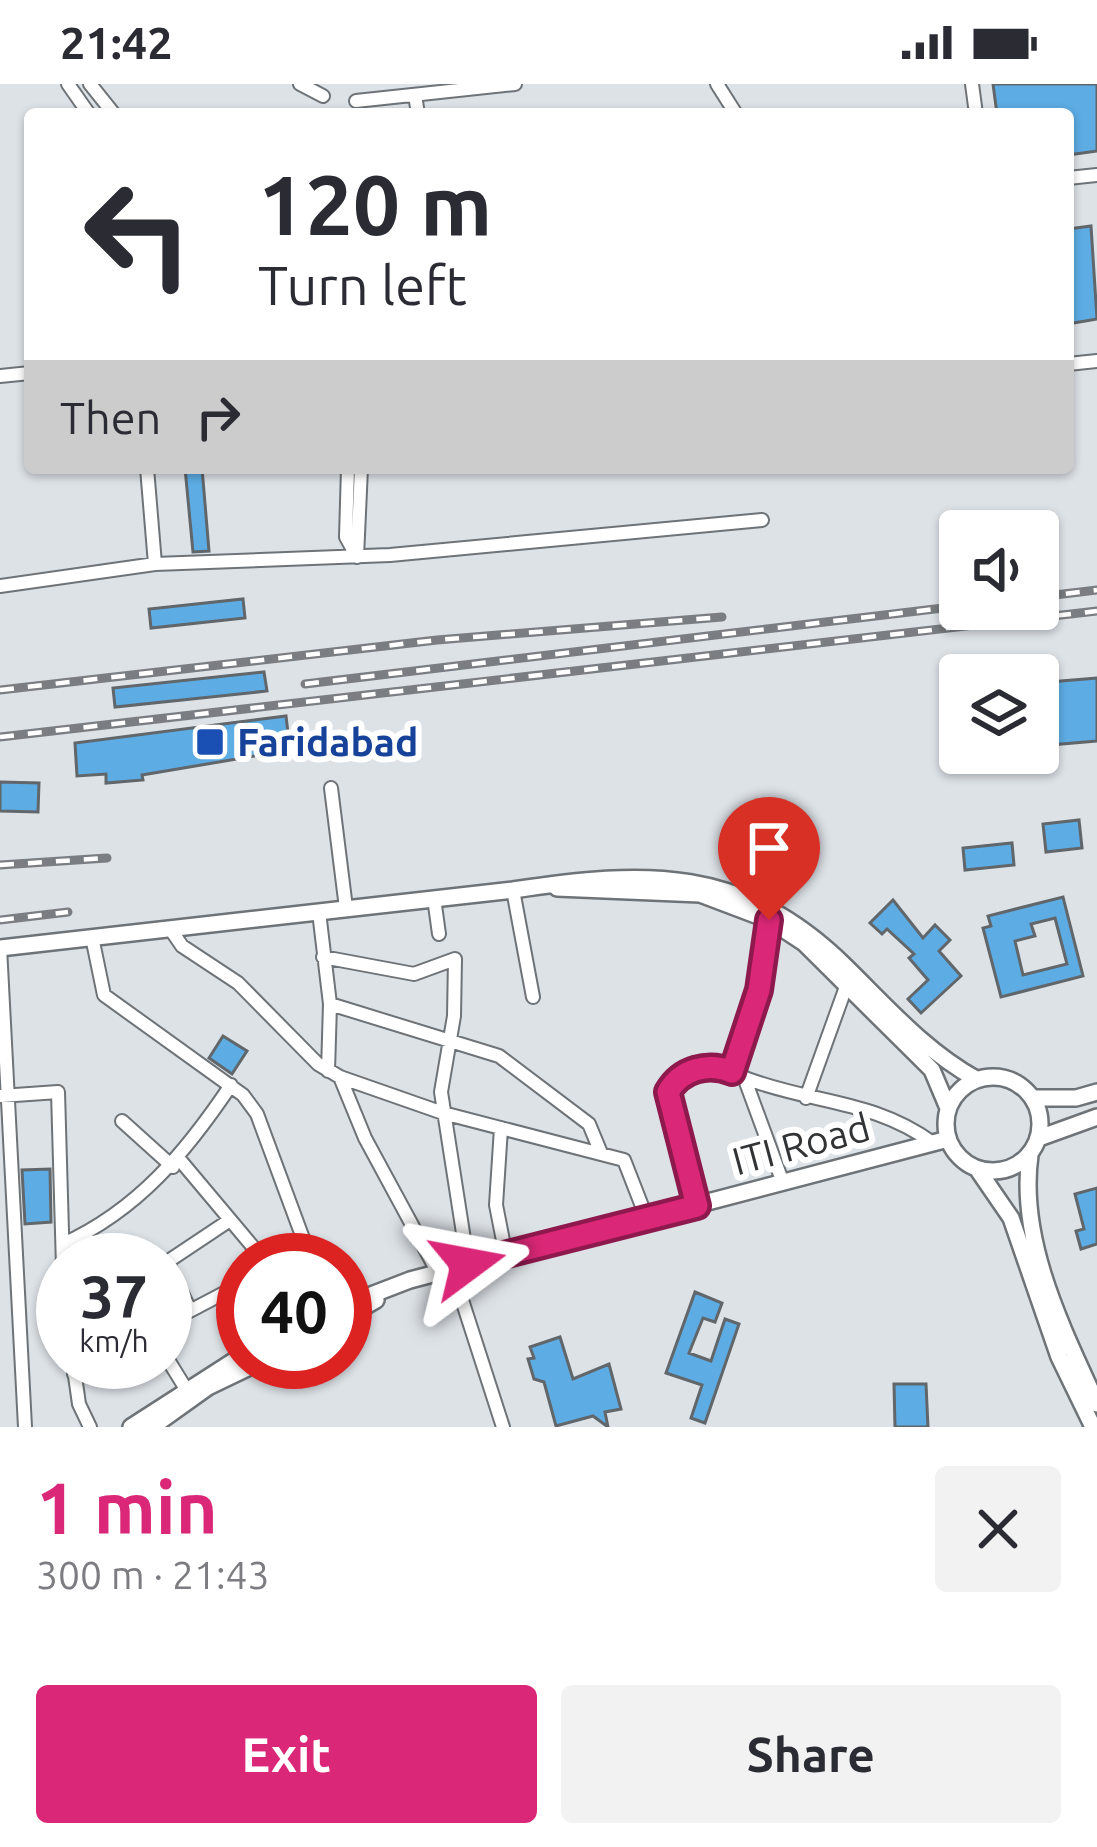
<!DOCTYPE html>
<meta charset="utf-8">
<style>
:root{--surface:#fff;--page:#f2f2f3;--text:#2b2b33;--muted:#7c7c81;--accent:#db2777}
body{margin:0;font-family:Ubuntu,sans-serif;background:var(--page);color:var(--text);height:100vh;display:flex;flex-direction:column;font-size:45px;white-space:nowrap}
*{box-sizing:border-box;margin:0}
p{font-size:39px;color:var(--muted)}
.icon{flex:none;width:66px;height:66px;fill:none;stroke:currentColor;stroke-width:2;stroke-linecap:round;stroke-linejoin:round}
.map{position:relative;height:1343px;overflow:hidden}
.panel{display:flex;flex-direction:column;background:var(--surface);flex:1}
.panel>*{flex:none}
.hud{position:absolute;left:24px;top:24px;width:1050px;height:366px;border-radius:12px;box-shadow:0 3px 9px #0004;background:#fff;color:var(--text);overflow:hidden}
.controls{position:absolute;left:939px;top:426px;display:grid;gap:24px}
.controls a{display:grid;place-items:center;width:120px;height:120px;border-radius:12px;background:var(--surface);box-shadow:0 3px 9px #0004;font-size:60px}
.speed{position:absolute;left:36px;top:1149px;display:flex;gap:24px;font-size:60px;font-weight:700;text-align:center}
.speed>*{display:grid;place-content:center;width:156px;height:156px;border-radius:50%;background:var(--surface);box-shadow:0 3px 9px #0004;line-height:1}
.speed small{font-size:30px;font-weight:400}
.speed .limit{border:18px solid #d22;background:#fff;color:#111}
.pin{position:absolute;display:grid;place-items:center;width:102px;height:102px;color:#fff;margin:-123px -51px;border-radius:50% 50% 50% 0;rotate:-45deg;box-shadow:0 0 12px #0007}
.pin .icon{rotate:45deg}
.me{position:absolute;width:132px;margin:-66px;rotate:77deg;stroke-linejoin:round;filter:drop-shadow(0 0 9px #0008)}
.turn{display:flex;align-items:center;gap:42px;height:252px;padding:0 36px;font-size:54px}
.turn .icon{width:156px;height:156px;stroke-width:2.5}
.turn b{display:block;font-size:84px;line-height:102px}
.then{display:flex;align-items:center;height:114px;padding:0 36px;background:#0003;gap:24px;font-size:45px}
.round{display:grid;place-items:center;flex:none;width:126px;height:126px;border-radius:12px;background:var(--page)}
.summary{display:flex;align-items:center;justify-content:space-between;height:204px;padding:0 36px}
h1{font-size:72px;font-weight:700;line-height:90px;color:var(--accent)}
.action{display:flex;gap:24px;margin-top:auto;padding:24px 36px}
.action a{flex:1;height:138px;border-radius:12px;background:var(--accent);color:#fff;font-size:48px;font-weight:700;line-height:138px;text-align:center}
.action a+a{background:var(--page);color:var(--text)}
.status{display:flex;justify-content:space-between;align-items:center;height:84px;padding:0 60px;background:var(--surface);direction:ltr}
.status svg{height:33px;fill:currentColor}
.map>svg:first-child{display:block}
.building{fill:#5dace4;stroke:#61666a;stroke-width:3;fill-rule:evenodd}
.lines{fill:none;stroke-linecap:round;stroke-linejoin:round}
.minor-casing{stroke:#6e7377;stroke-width:16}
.tertiary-casing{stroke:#6e7377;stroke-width:20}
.minor{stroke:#fff;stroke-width:12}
.tertiary{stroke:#fff;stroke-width:15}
.rail-casing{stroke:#7a7d81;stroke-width:9}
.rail{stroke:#fff;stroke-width:4.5;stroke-dasharray:14;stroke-linecap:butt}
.route-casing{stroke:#8e194d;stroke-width:30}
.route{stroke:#db2777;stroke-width:21}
.transit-dot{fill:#1a4fb4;stroke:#fff;stroke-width:4.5}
.labels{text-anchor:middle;stroke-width:12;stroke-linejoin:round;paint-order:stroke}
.transit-label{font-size:39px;font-weight:bold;fill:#164399;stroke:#fff;text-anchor:start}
.street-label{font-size:39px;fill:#313335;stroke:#fff}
</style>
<div class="status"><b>21:42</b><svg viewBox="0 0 49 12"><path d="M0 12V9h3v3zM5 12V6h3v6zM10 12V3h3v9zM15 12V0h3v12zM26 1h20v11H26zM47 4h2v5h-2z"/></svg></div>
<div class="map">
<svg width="1097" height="1343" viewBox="0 0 1097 1343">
<rect width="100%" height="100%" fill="#dde2e7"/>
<path class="building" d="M993 0H1097V67L1068 71V30H997Z
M1091 142 1097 235 1068 240V145Z
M185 384H202L209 467 193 468Z
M243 515 245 534 151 544 149 525Z
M264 588 267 607 115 623 113 604Z
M1097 594V657L1038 662V599Z
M286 632 290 666 142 691 143 696 106 699V690L77 692 75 659Z
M0 698 39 699 38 728 0 727Z
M1079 736 1082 764 1046 768 1043 740Z
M1012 759 1014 781 965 786 963 764Z
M1063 813 1083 892 1001 913 983 844 991 842 988 832ZM1055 834 1067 880 1023 891 1015 857 1035 852 1031 840Z
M893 816 923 854 935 841 950 856 939 867 961 892 921 929 908 915 928 896 909 874 914 870 887 845 882 850 870 839Z
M223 952 247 967 232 990 209 974Z
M50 1085 51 1138 25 1140 22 1086Z
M1097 1104V1160L1081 1165 1076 1147 1084 1145 1075 1110Z
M695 1208 722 1219 715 1238 703 1234 689 1269 711 1277 725 1235 739 1240 705 1339 691 1334 702 1301 666 1289Z
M560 1253 573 1295 609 1280 621 1325 605 1328 608 1343 593 1332 556 1342 544 1298 534 1295 528 1275 534 1274 530 1263Z
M894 1300H926L928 1343H895Z"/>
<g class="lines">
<g class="minor-casing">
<path id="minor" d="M68 0 89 30
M90 0 114 30
M300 0 323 12
M717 0 736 30
M972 0 976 30
M415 11 418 30
M356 17 515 0
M1068 94 1097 91
M1068 280 1097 277
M0 292 30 289
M147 384 155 480
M348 384 346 453 357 473
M357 473 361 384
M0 502 155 480 390 471 762 436
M331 704 346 824
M513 806 533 913
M434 814 439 850
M319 828 330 920 328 987
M171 846 182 862 238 899 318 980 340 993 443 1029 624 1076 647 1135
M92 853 104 911 243 1011 257 1030 311 1176
M0 863 25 1343
M323 873 414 890 455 875 454 932 441 1008 468 1181
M330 920 499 972 589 1040 601 1069
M732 988 759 906 769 836
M340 993 365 1054 438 1189
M745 994C813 1020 872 1015 933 1059
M1 1012 58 1008 63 1183
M806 1014 847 900
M122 1037 173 1083
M501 1044 496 1121 506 1172
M180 1076 264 1176
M697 1122 668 1008C685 977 716 982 744 993L783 1099
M84 1150 101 1176
M63 1160C138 1126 186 1068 231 1001
M452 1185 503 1343
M190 1226 167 1178 230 1136
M165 1240 243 1199
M165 1271 186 1305
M73 1278 79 1320 90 1343
M74 1290 95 1278"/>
</g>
<g class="tertiary-casing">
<path id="tertiary" d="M557 804 700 810 769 836 804 859 932 986 948 1024
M0 864 513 806C645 786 742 781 845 882 886 922 925 967 976 995
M946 1040a47 47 0 1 1 94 0a47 47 0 1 1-94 0Z
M1033 1014H1076L1097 1008
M1039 1054 1097 1033
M1030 1071C1018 1157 1062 1243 1097 1320
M978 1086 1011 1134 1059 1273 1093 1343
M345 1221 410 1196 948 1055
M345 1234 376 1216
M131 1343 243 1271
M152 1343 208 1303 260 1278"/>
</g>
<use href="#minor" class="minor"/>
<use href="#tertiary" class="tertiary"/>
<g class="rail-casing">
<path id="rail" d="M1038 513 1097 506
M305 600 960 522
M0 606 437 556 722 533
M0 653 1097 527
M0 781 107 774
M0 836 68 828"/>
</g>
<use href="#rail" class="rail"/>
</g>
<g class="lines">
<g class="route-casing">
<path id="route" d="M468 1180 697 1122 668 1008C681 985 708 978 732 988L759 906 769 836"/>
</g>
<use href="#route" class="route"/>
</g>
<rect class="transit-dot" x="195" y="643" width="30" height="30" rx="6"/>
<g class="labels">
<g class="transit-label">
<text x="237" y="672">Faridabad</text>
</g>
<g class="street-label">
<text transform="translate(801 1060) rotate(-15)" y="14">ITI Road</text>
</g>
</g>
</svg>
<div class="controls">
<a><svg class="icon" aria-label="sound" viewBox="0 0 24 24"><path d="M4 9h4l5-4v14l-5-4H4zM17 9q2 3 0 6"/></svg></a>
<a><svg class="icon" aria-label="layers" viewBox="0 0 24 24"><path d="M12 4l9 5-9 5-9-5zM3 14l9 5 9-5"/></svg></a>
</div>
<div class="speed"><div>37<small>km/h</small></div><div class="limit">40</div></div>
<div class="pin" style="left:769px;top:836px;background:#d93025"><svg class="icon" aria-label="arrive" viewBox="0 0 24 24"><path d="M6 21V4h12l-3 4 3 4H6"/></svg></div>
<svg class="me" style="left:468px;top:1180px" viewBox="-20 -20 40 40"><path d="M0-17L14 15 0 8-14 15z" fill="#db2777" stroke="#fff" stroke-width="4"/></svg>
<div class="hud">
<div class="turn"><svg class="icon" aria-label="left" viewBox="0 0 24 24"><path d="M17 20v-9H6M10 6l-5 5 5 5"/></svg><div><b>120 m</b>Turn left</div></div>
<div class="then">Then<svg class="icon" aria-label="right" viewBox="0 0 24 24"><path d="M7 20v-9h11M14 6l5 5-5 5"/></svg></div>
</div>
</div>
<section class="panel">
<div class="summary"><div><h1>1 min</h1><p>300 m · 21:43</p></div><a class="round"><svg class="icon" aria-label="close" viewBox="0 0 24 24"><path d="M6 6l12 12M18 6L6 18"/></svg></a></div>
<div class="action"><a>Exit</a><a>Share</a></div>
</section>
